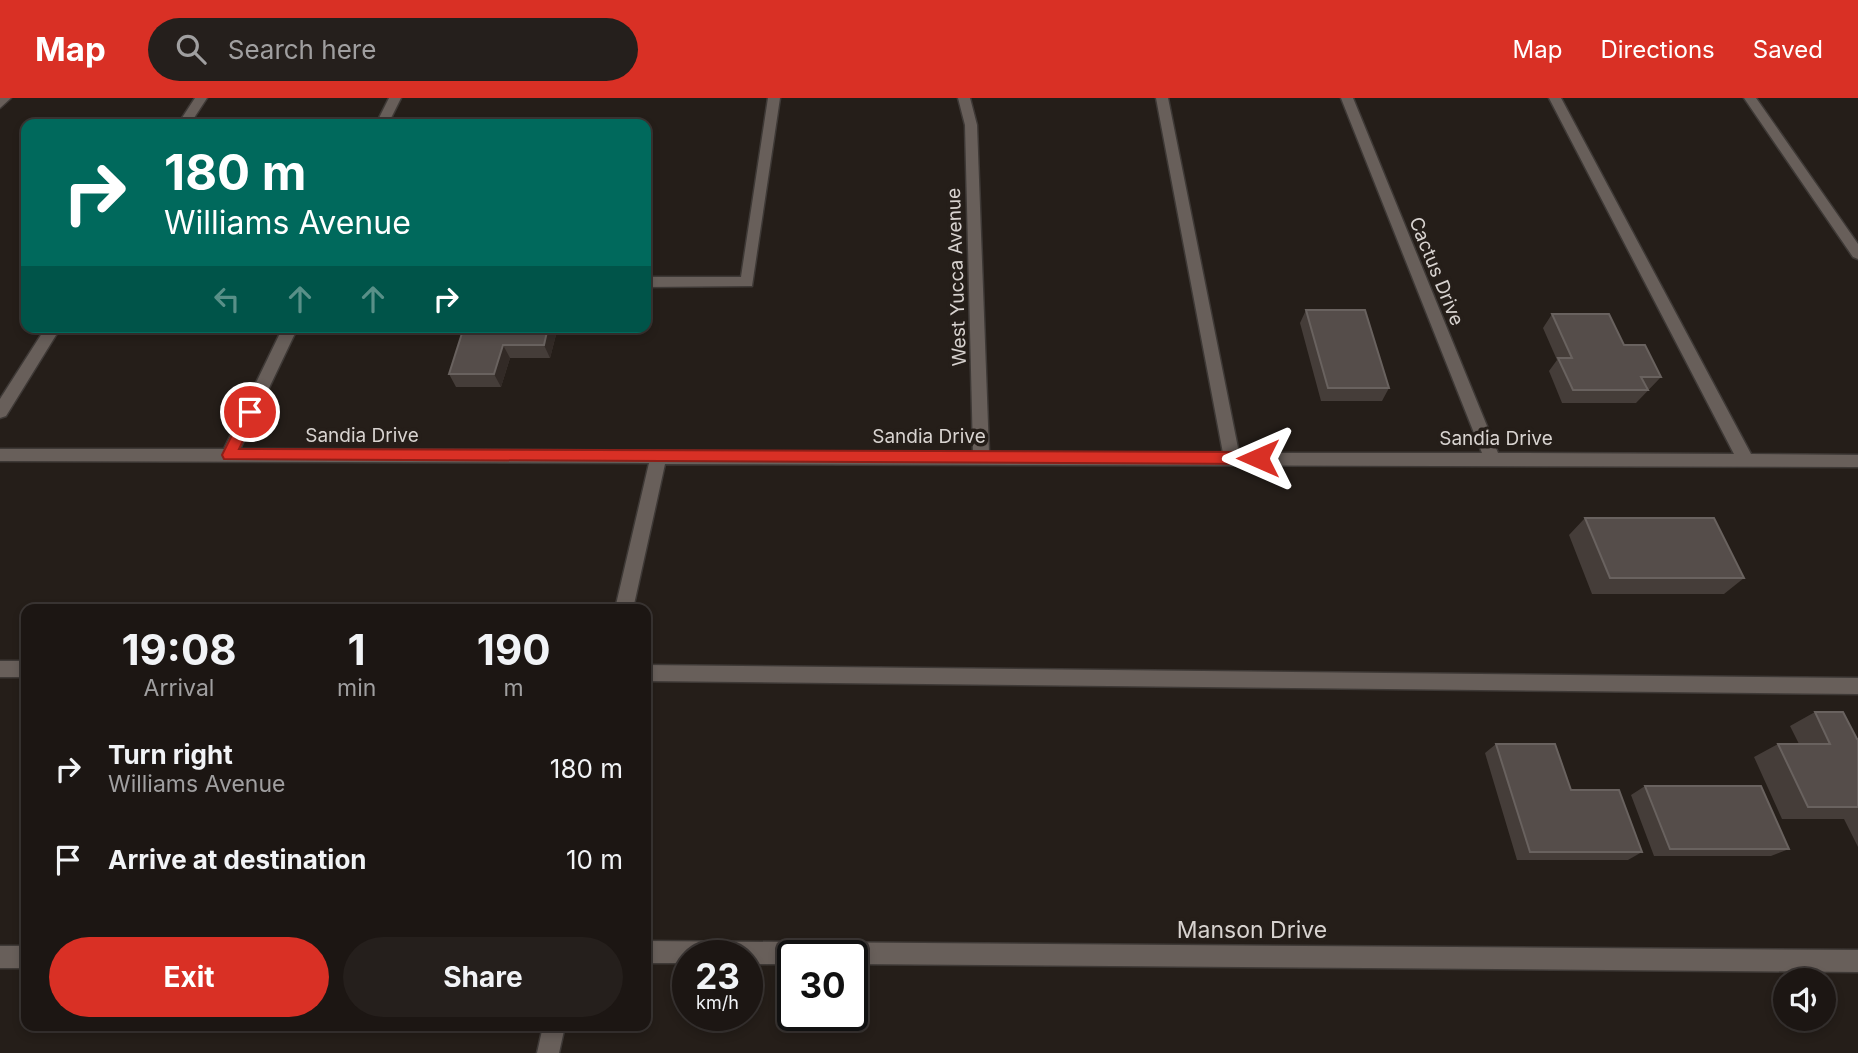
<!DOCTYPE html>
<style>
:root{--surface:#1c1613;--page:#251f1c;--text:#f1f3f6;--muted:#a09fa0;--line:#3a3533;--accent:#d93025}
body{margin:0;font-family:Inter,sans-serif;background:var(--page);color:var(--text);height:100vh;display:flex;flex-direction:column;font-size:26px;white-space:nowrap}
*{box-sizing:border-box;margin:0}
p{font-size:23px;color:var(--muted)}
.icon{flex:none;width:38px;height:38px;fill:none;stroke:currentColor;stroke-width:2;stroke-linecap:round;stroke-linejoin:round}
.map{position:relative;flex:1;overflow:hidden}
.drawer{position:absolute;left:21px;top:506px;width:630px;height:427px;display:flex;flex-direction:column;background:var(--surface);border-radius:14px;box-shadow:0 4px 10px #0003,0 0 0 2px var(--line)}
.drawer>*{flex:none}
.hud{position:absolute;left:21px;top:21px;width:630px;height:214px;border-radius:14px;box-shadow:0 4px 10px #0003,0 0 0 2px var(--line);background:#00695c;color:#fff;overflow:hidden}
.controls{position:absolute;left:1773px;top:870px;display:grid;gap:14px}
.controls a{display:grid;place-items:center;width:63px;height:63px;border-radius:50%;background:var(--surface);box-shadow:0 4px 10px #0003,0 0 0 2px var(--line);font-size:35px}
.speed{position:absolute;left:672px;top:842px;display:flex;gap:14px;font-size:35px;font-weight:700;text-align:center}
.speed>*{display:grid;place-content:center;width:91px;height:91px;border-radius:50%;background:var(--surface);box-shadow:0 4px 10px #0003,0 0 0 2px var(--line);line-height:1}
.speed small{font-size:18px;font-weight:400}
.speed .limit{border:4px solid #111;border-radius:10px;background:#fff;color:#111}
.pin{position:absolute;display:grid;place-items:center;width:60px;height:60px;color:#fff;margin:-30px;border:4px solid #fff;border-radius:50%;box-shadow:0 2px 7px #0007}
.me{position:absolute;width:77px;margin:-38px;rotate:270deg;stroke-linejoin:round;filter:drop-shadow(0 0 5px #0008)}
.turn{display:flex;align-items:center;gap:24px;height:147px;padding:0 28px;font-size:32px}
.turn .icon{width:91px;height:91px;stroke-width:2.5}
.turn b{display:block;font-size:49px;line-height:60px}
.lanes{display:flex;align-items:center;height:66px;padding:0 28px;background:#0003;justify-content:center;gap:35px;direction:ltr}
.lanes .off{opacity:.35}
.eta{display:flex;justify-content:space-evenly;align-items:center;height:119px;text-align:center}
.eta b{font-size:42px;font-weight:700;line-height:49px}
.primary-button{display:flex;gap:14px;margin-top:auto;padding:14px 28px}
.primary-button a{flex:1;height:80px;border-radius:42px;background:var(--accent);color:#fff;font-size:28px;font-weight:700;line-height:80px;text-align:center}
.primary-button a+a{background:var(--page);color:var(--text)}
ul{padding:0;list-style:none}
li{display:flex;align-items:center;gap:21px;height:91px;padding:0 28px}
li div{flex:1}
li b{display:block;font-size:26px}
li em{font-style:normal}
header{display:flex;align-items:center;gap:42px;box-sizing:border-box;height:98px;padding:0 35px;background:var(--accent);color:#fff}
header strong{font-size:33px}
nav{display:flex;gap:38px;margin-inline-start:auto;font-size:24px}
.search{width:490px;height:63px;background:var(--page);display:flex;align-items:center;gap:18px;box-sizing:border-box;padding:0 24px;border-radius:38px;color:var(--muted);font-size:26px}
.map>svg:first-child{display:block}
.lines{fill:none;stroke-linecap:round;stroke-linejoin:round}
.minor-casing{stroke:#3e3936;stroke-width:3}
.minor{fill:#685f5a;fill-rule:evenodd}
.wall{fill:#453d39}
.shaded-wall{fill:#322a26}
.building{fill:#554d4a;stroke:#69625f;stroke-width:2}
.route{fill:#d93025;stroke:#8d1f18;stroke-width:2}
.labels{text-anchor:middle;stroke-width:7;stroke-linejoin:round;paint-order:stroke}
.street-label{font-size:19px;fill:#d8d3d0;stroke:#251e19}
.near-street-label{font-size:23px;fill:#d8d3d0;stroke:#251e19}
</style>
<header>
<strong>Map</strong>
<div class="search"><svg class="icon" aria-label="search" viewBox="0 0 24 24"><circle cx="10" cy="10" r="6"/><path d="M15 15l6 6"/></svg>Search here</div>
<nav><a>Map</a><a>Directions</a><a>Saved</a></nav>
</header>
<div class="map">
<svg width="1858" height="955" viewBox="0 0 1858 955">
<rect width="100%" height="100%" fill="#251e19"/>
<g class="lines">
<g class="minor-casing">
<path id="minor" d="M0 0H11L0 10Z
M195 0H207L190 26H178Z
M389 0H401L388 26H376Z
M768 0H780L752 188 646 189V179H741Z
M958 0H970L977 27 989 354 1223 355 1156 0H1168L1239 355H1482L1341 0H1353L1498 355 1734 356 1549 0H1561L1751 356 1858 357V369L665 366 633 511H615L649 365 0 363V351H224L283 229H298L240 351 973 354 965 27Z
M1744 0H1756L1858 146V161L1853 159Z
M46 229H61L6 318 0 320V301Z
M0 563H26V579H0Z
M646 567 1858 580V596L646 583Z
M646 843 1858 852V874L852 866V858H793V866H747V858H688V865H646Z
M0 848H26V870H0Z
M543 928H565L559 955H537Z"/>
</g>
<use href="#minor" class="minor"/>
</g>
<path class="wall" d="M1306 212 1389 290 1382 303H1321L1300 225Z
M1552 216 1624 247 1661 279 1636 305H1562L1549 273 1557 262 1543 230Z
M464 229H558L550 260H510L501 289H456L449 276Z
M1585 420 1744 480 1724 496H1592L1569 437Z
M1815 614 1858 641V749L1844 721H1782L1754 659 1778 646H1799L1790 628Z
M1496 646 1571 692 1642 754 1628 762H1517L1485 655Z
M1645 688 1789 751 1771 758H1654L1631 697Z"/>
<path class="shaded-wall" d="M548 229H558L550 260 544 247Z
M503 247 510 260 501 289 494 276Z"/>
<path class="building" d="M1306 212H1365L1389 290H1328Z
M1552 216H1609L1624 247H1645L1661 279H1641L1648 292H1573L1558 260H1572Z
M464 229H548L544 247H503L494 276H449Z
M1585 420H1714L1744 480H1610Z
M1815 614H1843L1857 641H1858V709H1808L1778 646H1830Z
M1496 646H1555L1571 692H1619L1642 754H1530Z
M1645 688H1761L1789 751H1670Z"/>
<path class="route" d="M250 309 257 314 239 351 1258 354 1266 360 1258 366 224 361 222 357 245 311Z"/>
<g class="labels">
<g class="street-label">
<text transform="translate(1437 173) rotate(68)" y="7">Cactus Drive</text>
<text transform="translate(956 179) rotate(-92)" y="7">West Yucca Avenue</text>
<text x="362" y="344">Sandia Drive</text>
<text x="929" y="345">Sandia Drive</text>
<text x="1496" y="347">Sandia Drive</text>
</g>
<g class="near-street-label">
<text x="1252" y="840">Manson Drive</text>
</g>
</g>
</svg>
<div class="controls">
<a><svg class="icon" aria-label="sound" viewBox="0 0 24 24"><path d="M4 9h4l5-4v14l-5-4H4zM17 9q2 3 0 6"/></svg></a>
</div>
<div class="speed"><div>23<small>km/h</small></div><div class="limit">30</div></div>
<div class="pin" style="left:250px;top:314px;background:#d93025"><svg class="icon" aria-label="arrive" viewBox="0 0 24 24"><path d="M6 21V4h12l-3 4 3 4H6"/></svg></div>
<svg class="me" style="left:1258px;top:360px" viewBox="-20 -20 40 40"><path d="M0-17L14 15 0 8-14 15z" fill="#d93025" stroke="#fff" stroke-width="4"/></svg>
<div class="hud">
<div class="turn"><svg class="icon" aria-label="right" viewBox="0 0 24 24"><path d="M7 20v-9h11M14 6l5 5-5 5"/></svg><div><b>180 m</b>Williams Avenue</div></div>
<div class="lanes"><svg class="icon off" aria-label="left" viewBox="0 0 24 24"><path d="M17 20v-9H6M10 6l-5 5 5 5"/></svg><svg class="icon off" aria-label="ahead" viewBox="0 0 24 24"><path d="M12 20V5M6 11l6-6 6 6"/></svg><svg class="icon off" aria-label="ahead" viewBox="0 0 24 24"><path d="M12 20V5M6 11l6-6 6 6"/></svg><svg class="icon" aria-label="right" viewBox="0 0 24 24"><path d="M7 20v-9h11M14 6l5 5-5 5"/></svg></div>
</div>
<section class="drawer">
<div class="eta">
<div><b>19:08</b><p>Arrival</p></div>
<div><b>1</b><p>min</p></div>
<div><b>190</b><p>m</p></div>
</div>
<ul>
<li><svg class="icon" aria-label="right" viewBox="0 0 24 24"><path d="M7 20v-9h11M14 6l5 5-5 5"/></svg><div><b>Turn right</b><p>Williams Avenue</p></div><em>180 m</em></li>
<li><svg class="icon" aria-label="arrive" viewBox="0 0 24 24"><path d="M6 21V4h12l-3 4 3 4H6"/></svg><div><b>Arrive at destination</b></div><em>10 m</em></li>
</ul>
<div class="primary-button"><a>Exit</a><a>Share</a></div>
</section>
</div>
